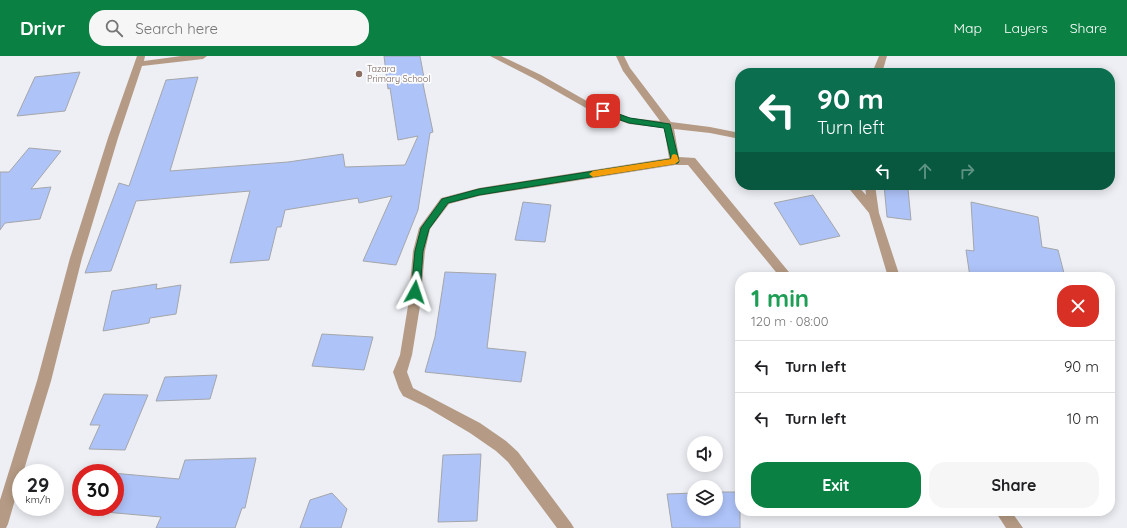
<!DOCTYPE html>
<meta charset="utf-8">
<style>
:root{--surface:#fff;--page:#f6f6f6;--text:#202124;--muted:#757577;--line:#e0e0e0;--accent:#0b8043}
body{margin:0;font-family:Quicksand,sans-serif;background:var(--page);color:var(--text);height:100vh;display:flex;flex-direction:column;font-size:15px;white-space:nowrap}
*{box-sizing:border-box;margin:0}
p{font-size:13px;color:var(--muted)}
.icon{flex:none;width:22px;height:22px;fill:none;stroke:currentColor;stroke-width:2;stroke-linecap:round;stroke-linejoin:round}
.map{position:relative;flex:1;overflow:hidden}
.side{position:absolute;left:735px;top:216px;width:380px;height:244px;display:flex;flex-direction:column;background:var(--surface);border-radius:16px;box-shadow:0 2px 10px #0003}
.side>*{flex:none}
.hud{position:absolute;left:735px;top:12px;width:380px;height:122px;border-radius:16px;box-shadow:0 2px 10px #0003;background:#0b6e4f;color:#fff;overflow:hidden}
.buttons{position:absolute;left:687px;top:380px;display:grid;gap:8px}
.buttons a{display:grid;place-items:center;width:36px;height:36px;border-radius:50%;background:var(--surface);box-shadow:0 2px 10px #0003;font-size:20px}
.speed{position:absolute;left:12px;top:408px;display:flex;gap:8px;font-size:20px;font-weight:700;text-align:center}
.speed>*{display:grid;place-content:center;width:52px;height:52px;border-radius:50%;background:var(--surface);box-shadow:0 2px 10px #0003;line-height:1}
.speed small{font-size:10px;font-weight:400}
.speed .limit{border:6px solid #d22;background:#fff;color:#111}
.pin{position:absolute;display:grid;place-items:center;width:34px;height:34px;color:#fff;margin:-17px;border-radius:8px;box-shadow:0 2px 6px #0006}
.me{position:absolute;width:44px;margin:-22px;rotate:5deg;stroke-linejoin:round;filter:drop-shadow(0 0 3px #0008)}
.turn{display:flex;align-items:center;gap:14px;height:84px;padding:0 16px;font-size:18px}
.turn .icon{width:52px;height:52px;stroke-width:2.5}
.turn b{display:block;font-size:28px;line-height:34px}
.lanes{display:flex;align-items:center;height:38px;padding:0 16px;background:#0003;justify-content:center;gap:20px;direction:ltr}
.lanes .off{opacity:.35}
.round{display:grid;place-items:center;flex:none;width:42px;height:42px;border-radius:16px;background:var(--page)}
.head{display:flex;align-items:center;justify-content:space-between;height:68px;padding:0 16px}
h1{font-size:24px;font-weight:700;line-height:30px;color:#1e9e55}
.action{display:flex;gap:8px;margin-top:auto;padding:8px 16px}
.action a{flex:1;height:46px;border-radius:16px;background:var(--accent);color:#fff;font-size:16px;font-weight:700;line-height:46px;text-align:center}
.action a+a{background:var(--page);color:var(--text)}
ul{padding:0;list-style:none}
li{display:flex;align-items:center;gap:12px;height:52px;padding:0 16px;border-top:1px solid var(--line)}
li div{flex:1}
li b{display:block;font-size:15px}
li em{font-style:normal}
header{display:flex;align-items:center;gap:24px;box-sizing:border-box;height:56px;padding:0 20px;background:var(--accent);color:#fff}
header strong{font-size:19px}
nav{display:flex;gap:22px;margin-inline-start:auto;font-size:14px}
.search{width:280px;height:36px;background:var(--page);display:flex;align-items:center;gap:10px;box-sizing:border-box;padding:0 14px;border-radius:16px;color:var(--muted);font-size:15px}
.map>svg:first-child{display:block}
.building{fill:#aec3f8;stroke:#a4a6aa}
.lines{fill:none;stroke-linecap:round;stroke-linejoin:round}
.minor{fill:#b59b85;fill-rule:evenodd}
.route{fill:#0b8043;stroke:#07532c}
.slow{fill:#f59e0b}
.education-dot{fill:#8d6e63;stroke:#fbfcfe;stroke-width:1.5}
.labels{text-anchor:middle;stroke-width:3.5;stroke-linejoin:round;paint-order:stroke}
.far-education-label{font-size:9px;fill:#785e54;stroke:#fbfcfe;text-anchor:start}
</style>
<header>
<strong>Drivr</strong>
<div class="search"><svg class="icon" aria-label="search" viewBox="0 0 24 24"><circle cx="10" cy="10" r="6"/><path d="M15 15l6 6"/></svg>Search here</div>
<nav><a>Map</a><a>Layers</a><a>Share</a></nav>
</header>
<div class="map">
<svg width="1127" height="472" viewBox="0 0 1127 472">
<rect width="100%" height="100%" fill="#edeff4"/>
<path class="building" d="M384 0H420L425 27 423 28 433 76 430 77 418 154 396 209 363 205 392 140 359 147 358 142 285 154 281 171H277L269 204 230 207 250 135 136 145 111 215 85 217 119 127 129 130 166 24 198 21 170 115 288 106 343 98 345 111 405 109 418 80 398 84 390 32 388 33Z
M80 16 65 55 17 60 35 21Z
M29 92 61 95 31 133 51 131 40 163 5 167 0 174V116H9Z
M884 129 908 133 911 164 887 161Z
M813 139 840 180 800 189 774 147Z
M523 146 551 149 545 186 515 184Z
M971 146 1038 161 1042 191 1058 194 1065 221H970L966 194 974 195Z
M445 216 496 218 487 292 526 296 521 326 425 316 435 281Z
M157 228 156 233 181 229 176 258 150 262 149 267 103 275 112 235Z
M322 278 373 281 364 314 312 310Z
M217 319 210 343 156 345 165 321Z
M104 338 148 339 125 394 89 393 100 369H90Z
M481 398 477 465 438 466 443 399Z
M256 402 245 452H242L235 472H156L161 461 94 455 96 451H115V417H112L179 423 185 404Z
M716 436H740V472H672L667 438 694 437V453H716Z
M332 437 347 453 341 472H300L310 444Z"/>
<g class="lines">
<path class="minor" d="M137 0H145L144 5 181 0H207L203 3 142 10 118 82 82 202 51 325 23 417H21V423L8 468 6 472H0V444L37 325 70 202 108 82Z
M490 0H501L541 19 592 48 630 62 660 65 623 15 616 0H624L630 12 671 66 710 71 740 77V83L710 77 674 73 679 101 695 102 793 221H780L688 109H675L479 140 449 148 430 173 425 195 420 250 412 299 407 316 413 332 480 367 506 385 518 396 571 467 574 472H557L508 406 496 395 470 377 426 351 403 340 399 333 393 316 400 299 408 250 413 195 419 172 441 142 445 141 479 132 669 102 664 72 629 68 586 52 535 23Z
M879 0H887L882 17H872Z
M846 129H857L866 139 865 129H875L879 157 900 221H888L869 157Z
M995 455H1011L1023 472H1006Z"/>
</g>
<path class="route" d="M600 53H605L630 62 670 68 679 105 678 107 479 139 448 147 429 173 423 195 420 236 418 239H412L411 236 415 195 421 172 442 143 479 133 671 103 664 72 629 67 600 57Z"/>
<path class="slow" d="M674 98 677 99 679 105 675 108 593 121 589 118 593 115 671 103 672 99Z"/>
<circle class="education-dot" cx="359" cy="18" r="4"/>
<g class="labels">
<g class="far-education-label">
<text x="367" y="16">Tazara<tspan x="367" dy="10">Primary School</tspan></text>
</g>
</g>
</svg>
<div class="buttons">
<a><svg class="icon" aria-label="sound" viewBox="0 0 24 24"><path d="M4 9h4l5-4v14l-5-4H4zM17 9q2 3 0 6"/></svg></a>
<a><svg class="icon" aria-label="layers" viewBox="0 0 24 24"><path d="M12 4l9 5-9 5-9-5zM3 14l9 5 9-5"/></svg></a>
</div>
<div class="speed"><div>29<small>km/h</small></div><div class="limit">30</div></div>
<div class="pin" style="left:603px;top:55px;background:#d93025"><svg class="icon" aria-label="arrive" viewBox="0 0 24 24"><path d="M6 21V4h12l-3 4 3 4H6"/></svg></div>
<svg class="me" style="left:415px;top:236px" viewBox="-20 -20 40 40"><path d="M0-17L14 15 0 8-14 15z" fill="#0b8043" stroke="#fff" stroke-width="4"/></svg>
<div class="hud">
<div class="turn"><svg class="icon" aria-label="left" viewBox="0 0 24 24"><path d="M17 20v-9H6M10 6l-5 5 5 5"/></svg><div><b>90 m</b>Turn left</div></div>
<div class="lanes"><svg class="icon" aria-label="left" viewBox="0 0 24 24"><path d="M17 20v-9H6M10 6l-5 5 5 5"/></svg><svg class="icon off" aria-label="ahead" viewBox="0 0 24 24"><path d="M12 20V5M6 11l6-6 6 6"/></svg><svg class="icon off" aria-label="right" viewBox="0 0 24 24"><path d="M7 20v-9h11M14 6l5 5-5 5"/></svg></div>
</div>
<section class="side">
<div class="head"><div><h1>1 min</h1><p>120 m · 08:00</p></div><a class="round" style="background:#d93025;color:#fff"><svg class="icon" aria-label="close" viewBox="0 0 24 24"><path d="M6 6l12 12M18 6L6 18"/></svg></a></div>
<ul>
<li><svg class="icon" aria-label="left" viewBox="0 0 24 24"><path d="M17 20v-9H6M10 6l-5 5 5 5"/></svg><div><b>Turn left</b></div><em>90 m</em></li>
<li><svg class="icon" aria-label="left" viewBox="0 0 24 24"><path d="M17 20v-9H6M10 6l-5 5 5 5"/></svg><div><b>Turn left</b></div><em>10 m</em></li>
</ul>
<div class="action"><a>Exit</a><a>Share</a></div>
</section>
</div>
